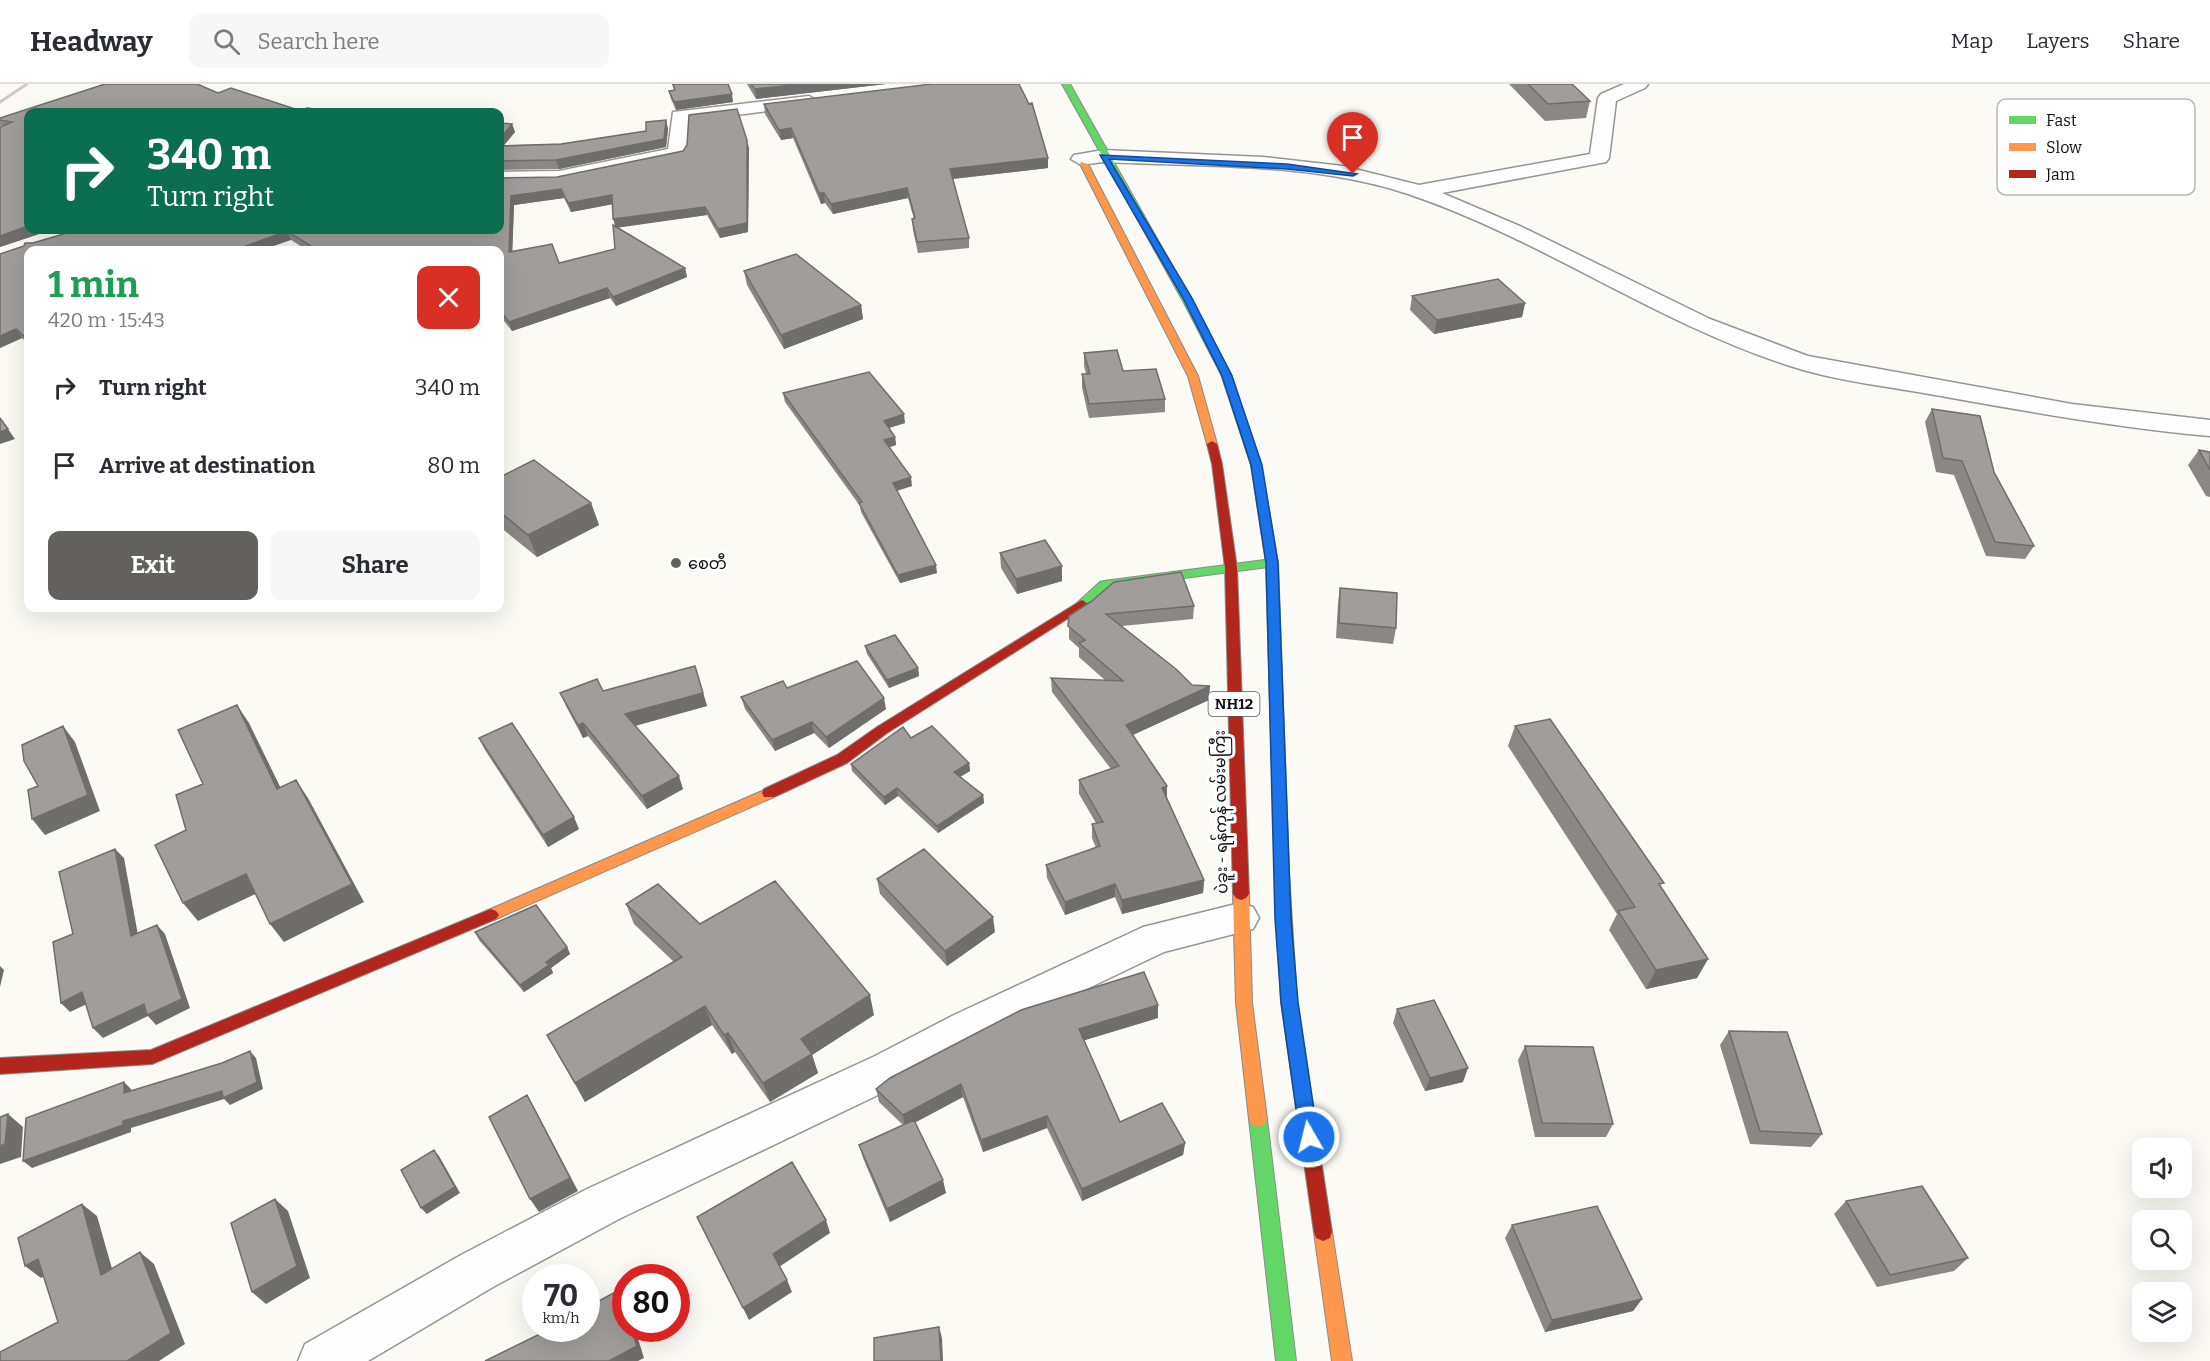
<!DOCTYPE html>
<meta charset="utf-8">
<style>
:root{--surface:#fff;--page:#f7f7f7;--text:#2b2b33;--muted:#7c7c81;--line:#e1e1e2;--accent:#626160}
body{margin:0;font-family:Bitter,"Noto Sans Myanmar",serif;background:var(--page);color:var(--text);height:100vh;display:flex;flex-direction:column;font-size:22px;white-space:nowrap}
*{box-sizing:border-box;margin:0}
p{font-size:20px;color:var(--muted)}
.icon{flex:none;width:33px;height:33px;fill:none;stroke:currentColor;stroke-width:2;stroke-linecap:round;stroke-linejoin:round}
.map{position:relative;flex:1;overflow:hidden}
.panel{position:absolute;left:24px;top:162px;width:480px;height:366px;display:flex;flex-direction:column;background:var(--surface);border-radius:12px;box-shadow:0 6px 24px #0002}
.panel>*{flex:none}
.guide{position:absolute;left:24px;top:24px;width:480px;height:126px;border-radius:12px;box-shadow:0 6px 24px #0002;background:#0b6e4f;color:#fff;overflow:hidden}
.controls{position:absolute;left:2132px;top:1054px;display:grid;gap:12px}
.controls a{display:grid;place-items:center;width:60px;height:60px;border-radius:12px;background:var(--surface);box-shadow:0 6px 24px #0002;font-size:30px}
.speed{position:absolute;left:522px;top:1180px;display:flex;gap:12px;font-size:30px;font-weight:700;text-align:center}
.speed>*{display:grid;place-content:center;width:78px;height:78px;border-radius:50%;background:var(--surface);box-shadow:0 6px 24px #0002;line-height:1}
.speed small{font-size:15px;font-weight:400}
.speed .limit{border:9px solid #d22;background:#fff;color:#111}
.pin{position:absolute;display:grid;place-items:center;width:51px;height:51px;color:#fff;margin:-62px -26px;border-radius:50% 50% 50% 0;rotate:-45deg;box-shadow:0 0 6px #0007}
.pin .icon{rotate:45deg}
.me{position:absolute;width:66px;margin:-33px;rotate:352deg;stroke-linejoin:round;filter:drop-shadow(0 0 4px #0008)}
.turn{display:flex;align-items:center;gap:21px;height:126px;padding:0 24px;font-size:27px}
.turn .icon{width:78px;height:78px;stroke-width:2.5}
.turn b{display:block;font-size:42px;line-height:51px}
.round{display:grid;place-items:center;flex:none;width:63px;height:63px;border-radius:12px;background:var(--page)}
.summary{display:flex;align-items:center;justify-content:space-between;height:102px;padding:0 24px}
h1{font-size:36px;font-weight:700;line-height:45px;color:#1e9e55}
.primary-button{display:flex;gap:12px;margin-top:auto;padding:12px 24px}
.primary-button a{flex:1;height:69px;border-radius:12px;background:var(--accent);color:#fff;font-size:24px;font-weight:700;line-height:69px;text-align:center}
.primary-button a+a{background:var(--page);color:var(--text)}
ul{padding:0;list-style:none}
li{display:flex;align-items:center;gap:18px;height:78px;padding:0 24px}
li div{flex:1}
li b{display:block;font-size:22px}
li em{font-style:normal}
header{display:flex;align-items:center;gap:36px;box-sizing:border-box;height:84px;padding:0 30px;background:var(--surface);border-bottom:2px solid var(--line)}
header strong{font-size:28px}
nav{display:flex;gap:33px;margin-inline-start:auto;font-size:21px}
.search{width:420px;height:54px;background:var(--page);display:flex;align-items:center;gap:15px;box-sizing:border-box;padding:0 21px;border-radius:12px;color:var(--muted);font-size:22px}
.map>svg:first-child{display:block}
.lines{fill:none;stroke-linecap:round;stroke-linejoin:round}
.street-casing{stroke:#969593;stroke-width:3}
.fast-casing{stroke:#8c8b89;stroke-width:2}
.slow-casing{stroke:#8c8b89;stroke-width:2}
.jam-casing{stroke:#8c8b89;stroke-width:2}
.street{fill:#fffefe;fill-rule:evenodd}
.fast{fill:#63d668;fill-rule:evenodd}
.slow{fill:#ff974d;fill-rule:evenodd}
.jam{fill:#b3261e;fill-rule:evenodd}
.rail{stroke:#d7c6c8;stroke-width:3}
.wall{fill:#8a8784;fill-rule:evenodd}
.shaded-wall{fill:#706e6c}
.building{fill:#a09d9a;stroke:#706e6c;stroke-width:1.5}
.route{fill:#1a73e8;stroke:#114b97;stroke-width:1.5}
.poi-dot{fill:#626160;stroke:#fff;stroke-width:2}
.labels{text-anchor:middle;stroke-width:6;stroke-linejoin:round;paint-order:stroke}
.shield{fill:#fff;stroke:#575757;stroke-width:1.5}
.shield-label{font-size:15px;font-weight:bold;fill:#0f0f0f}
.poi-label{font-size:16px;fill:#0f0f0f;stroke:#fff;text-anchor:start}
.street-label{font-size:16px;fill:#0f0f0f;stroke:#fff}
.key{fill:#fff;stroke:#b7b7b7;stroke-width:1.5}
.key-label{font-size:16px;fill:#0f0f0f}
</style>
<header>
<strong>Headway</strong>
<div class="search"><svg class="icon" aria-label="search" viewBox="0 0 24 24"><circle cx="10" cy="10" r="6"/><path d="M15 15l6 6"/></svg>Search here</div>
<nav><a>Map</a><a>Layers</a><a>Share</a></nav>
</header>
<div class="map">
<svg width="2210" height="1277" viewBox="0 0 2210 1277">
<rect width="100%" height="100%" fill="#fcfaf5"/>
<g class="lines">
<g class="street-casing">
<path id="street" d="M1624 0H1648L1645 4 1616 17 1609 74 1606 78 1442 109 1522 143 1710 235 1808 272 2072 320 2210 336V352C2117 344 2026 327 1935 311 1886 302 1835 297 1787 281 1655 238 1539 154 1408 110 1311 78 1204 83 1103 78L1081 81 1071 75 1074 71 1103 66 1263 73 1343 82 1419 101 1590 70 1598 14 1601 10Z
M809 12 818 17 815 21 689 37 687 69 684 73 559 99 500 100V88L559 87 668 65 673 28Z
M1240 819 1253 823 1259 834 1253 845 1164 868 982 955 905 998 619 1135 493 1203 368 1277H298L305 1260 461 1171 587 1105 875 972 954 931 1143 843Z"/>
</g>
<g class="fast-casing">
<path id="fast" d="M1062 0H1070L1192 217 1231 290 1230 292H1222L1221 290 1183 217Z
M1272 475 1276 476 1278 479 1276 482 1108 504 1086 523 1082 524 1076 520 1100 498 1104 497Z
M1258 1027 1264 1029 1267 1035 1296 1277H1276L1249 1035 1252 1029Z"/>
</g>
<g class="slow-casing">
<path id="slow" d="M1081 78 1088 80 1198 292 1217 360 1216 362H1208L1207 360 1188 292 1080 80Z
M1226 287 1231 290 1261 381 1278 479 1289 789 1287 793 1282 795 1277 793 1275 789 1266 479 1251 381 1221 290Z
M769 704 774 705 776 709 774 713 496 835 491 837 486 835 483 831 486 827Z
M1241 804 1246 806 1249 810 1252 919 1267 1035 1264 1041 1258 1043 1252 1041 1249 1035 1236 919 1233 810 1236 806Z
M1323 1139 1330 1142 1332 1148 1352 1277H1332L1314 1148 1316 1142Z"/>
</g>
<g class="jam-casing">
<path id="jam" d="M1212 357 1217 360 1222 380 1237 484 1249 810 1246 814 1241 816 1236 814 1233 810 1225 484 1212 380 1207 360Z
M1082 516 1088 520 1086 523 887 649 847 679 774 713H764L762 709 764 705 837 671 877 643Z
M1282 783 1287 785 1289 789 1297 918 1332 1148 1330 1154 1323 1157 1316 1154 1314 1148 1281 918 1275 789 1277 785Z
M491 825 496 827 499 831 496 835 152 980 0 990V974L151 966Z"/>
</g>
<use href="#street" class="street"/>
<use href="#fast" class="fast"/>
<use href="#slow" class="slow"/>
<use href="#jam" class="jam"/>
<path class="rail" d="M0 18 27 0"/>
</g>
<path class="wall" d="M105 0H197L218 9 231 4 301 27 307 24 338 28H28V146H51L0 163V43L1 42 0 41V34Z
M672 0H728L733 18 676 26 671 15 669 7 674 6Z
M747 0H886L756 15Z
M1509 0H1572L1590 17 1586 34 1545 37Z
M764 20 1048 74V84L953 95 969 154V164L918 169 913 146 912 135H914L908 114 833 130 825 119 821 120 793 54 781 56 765 30Z
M666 36 668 45 666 63 559 85 500 86V89V39L512 40 515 48 504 61 561 60 646 47Z
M749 64 748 148 720 154 707 131 617 143 685 184 687 193 616 222 610 214 512 247 500 232V166H307L291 156 28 166V260L22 254 0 264V170L33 159 500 94 557 93ZM564 114 571 128 612 120 615 142V165L559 179 512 167 514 121Z
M744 187 861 221 863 235 784 265 747 201Z
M1412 212 1525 219 1522 233 1434 250 1410 226Z
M1084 269 1123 287 1165 315V328L1089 334 1082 304V290H1086L1084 282Z
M783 309 905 339 889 344 895 353 896 361 889 363 912 402 897 407 937 489 900 499 861 428 860 422 785 318Z
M1932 325 1994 388 2034 462 2025 475 1986 472 1954 391 1936 388 1925 338Z
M2199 366 2210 368V413L2206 412 2188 381Z
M500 393 591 419 599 441 537 473 500 443Z
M1000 469 1062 497 1017 510 1001 484Z
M1340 504 1396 544 1393 560 1336 554 1338 519Z
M1194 522 1193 535 1122 542 1209 616 1133 651 1167 713 1204 796 1203 809 1122 830 1115 813 1065 831 1047 794 1046 781 1096 764 1092 754V740L1096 739 1079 710V696L1111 685 1052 608 1051 594 1106 597 1079 573V564L1069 555V532Z
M865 562 918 584 919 592 889 604 867 570Z
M695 582 707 622 635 642 683 705 647 725 588 652 583 654 566 622 560 609 603 607Z
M787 604 886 625 829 664 814 649 775 667 745 625 741 613Z
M1515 642 1661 804 1708 875 1697 894 1646 905 1609 846 1617 830 1508 662Z
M479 654 579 745 548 763 485 666Z
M911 654 969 679 970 687 960 693 983 711 984 719 938 749 898 712 885 721 852 687 851 680Z
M877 795 995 848 947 882 880 810Z
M626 820 700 840 874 931 812 971 818 989 770 1018 735 968 732 970 712 941 585 1018 547 951 674 878 634 840Z
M475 848 567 863 570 870 551 884 553 889 524 908 479 856Z
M1397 925 1463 998 1425 1007 1393 939Z
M1158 934 1084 956 1120 1038 1185 1059 1183 1071 1082 1117 1047 1044 983 1068 963 1013 915 1038 946 1109 890 1138 863 1074 859 1061 903 1041 879 1018 876 1005Z
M1729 947 1822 1050 1811 1063 1750 1060 1720 961Z
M1525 962 1613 1040 1606 1053H1535L1518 976Z
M1846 1117 1968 1174 1954 1187 1877 1203 1834 1130Z
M1512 1141 1642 1215 1633 1227 1545 1248 1505 1154Z"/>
<path class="shaded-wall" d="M802 0H886L756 15 755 5Z
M732 10 733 18 676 26 674 18Z
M666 36 668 45 666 63 559 85 556 76 664 55Z
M512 40 515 48 500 66V55Z
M791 44 793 54 781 56 779 46Z
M747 56 749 64 748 148 720 154 718 145Z
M1048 74V84L951 95 950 85Z
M907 104 908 114 833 130 831 120Z
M561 105 564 114 514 121 512 177 509 168 511 112Z
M819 109H824L825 119 821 120Z
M612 111 614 120 571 128 568 119Z
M705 123 707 131 616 144 613 135Z
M28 142V146H51L0 163V152Z
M287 147 291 156 262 166H235Z
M685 184 687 193 616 222 613 213Z
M607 204 610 214 512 247 509 238Z
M1525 219 1522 233 1434 250 1437 236Z
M861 221 863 235 784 265 781 251Z
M16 245 22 254 0 264V252Z
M904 330 905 339 885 345 884 337Z
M8 345 15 355 0 360V348Z
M895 353 896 361 885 365 884 356Z
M911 393 912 402 894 407 893 399Z
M591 419 599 441 537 473 528 451Z
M936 481 937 489 900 499 898 491Z
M1062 482V497L1017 510 1016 495Z
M918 584 919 592 889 604 887 596Z
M1210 602 1209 616 1126 654V641Z
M703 609 707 622 630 643 625 630Z
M884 614 886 625 829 664 826 653Z
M237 621 249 639 290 723 277 705Z
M812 638 814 649 775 667 772 656Z
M583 639 588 652 583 654 578 641Z
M63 642 75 658 100 727 45 751 32 735Z
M969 679 970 687 955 696 954 688Z
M679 692 683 705 647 725 642 712Z
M296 696 308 714 364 818 284 858 270 840Z
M1167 702V716L1162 704Z
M897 704 898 712 885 721 884 713Z
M983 711 984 719 938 749 937 742Z
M574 733 579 745 548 763 543 751Z
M115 765 124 774 140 862 131 852Z
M246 790 260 808 198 837 183 819Z
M1204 796 1203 809 1122 830V816Z
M1115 800V813L1065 831V818Z
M993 833 995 848 947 882 945 867Z
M157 841 165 850 190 924 156 941 148 932 103 954 93 944Z
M567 863 570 870 551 884 553 889 524 908 520 901 546 878Z
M1708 875 1697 894 1646 905 1656 886Z
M0 882 4 886 0 903Z
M82 908 91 918 70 928 61 919Z
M870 911 874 931 812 971 818 989 770 1018 763 999 801 955Z
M1158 921V934L1079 958V945Z
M705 922 712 941 585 1018 575 999Z
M728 949 735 968 732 970 724 951Z
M250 967 256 974 263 1005 230 1021 224 1015 131 1044V1048L32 1084 23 1077 123 1037Z
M1468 984 1463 998 1425 1007 1430 994Z
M124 998 131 1005V1016L124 1009Z
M961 1000 963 1013 905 1044 903 1031Z
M527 1011 535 1025 578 1107 539 1128 530 1115Z
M8 1030 23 1043 21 1073 0 1080V1062Z
M1047 1032V1044L983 1068 981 1056Z
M1185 1059 1183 1071 1082 1117V1105Z
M434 1066 439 1072 460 1109 427 1130 421 1124Z
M943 1096 946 1109 890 1138 887 1125Z
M275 1115 288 1127 310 1194 266 1220 252 1208Z
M82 1120 97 1132 117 1202 101 1191Z
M826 1136 830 1149 779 1183 773 1170Z
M140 1168 154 1180 185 1260 159 1277H127Z
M38 1175 54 1187 41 1194 25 1182Z
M787 1196 792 1208 749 1236 743 1224Z
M617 1207 626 1219V1230Z
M1642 1215 1633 1227 1545 1248 1552 1236Z
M939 1243 942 1254 943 1277H941Z
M631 1245H635L644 1274 638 1277H609Z"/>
<path class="building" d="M105 0H197L218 9 231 4 301 27 307 24 338 28H28V142L0 152V43L12 38 0 36V34Z
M673 0H728L732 10 674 18 669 7 675 6Z
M751 0H802L755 5Z
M932 0H1019L1029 20 1032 19 1048 74 950 85 969 154 917 158 912 135 915 134 907 104 831 120 824 109H819L791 44 779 46 764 20Z
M1528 0H1572L1590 17 1548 20Z
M737 25 747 56V139L718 145 705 123 613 135 612 111 568 119 561 105 511 112 509 168 552 160 559 179 615 165 613 141 685 184 613 213 607 204 509 238 500 226V166H317L287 147 235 166H28V256L16 245 0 252V170L24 162 25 159H33L77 146H500V94L557 93 683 67 687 61 689 31Z
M666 36 664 55 556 76 500 77V62L561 60 646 47V38Z
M500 39 512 40 500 55Z
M796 170 861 221 781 251 744 187Z
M1498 195 1525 219 1437 236 1412 212Z
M1117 266 1123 287 1156 285 1165 315 1089 320 1082 290H1090L1084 269Z
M869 288 904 330 884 337 895 353 884 356 911 393 893 399 936 481 898 491 859 419 862 418 783 309Z
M1932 325 1980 332 1994 388 2034 462 1995 458 1962 377 1943 374Z
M0 334 8 345 0 348Z
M2199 366 2210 368V386Z
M534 376 591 419 528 451 500 428V393Z
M1045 456 1062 482 1016 495 1000 469Z
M1181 488 1194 522 1106 530 1176 585 1192 601 1210 602 1126 641 1167 702 1162 704 1204 796 1122 816 1115 800 1065 818 1046 781 1100 762 1092 740 1103 738 1079 696 1119 682 1051 594 1123 597 1079 559 1085 556 1068 542 1069 532 1092 517 1114 498Z
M1340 504 1397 509 1396 544 1339 539Z
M895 551 918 584 887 596 865 562Z
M857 577 884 614 826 653 812 638 772 656 741 613 783 597 787 604Z
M695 582 703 609 625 630 679 692 642 712 583 639 578 641 560 609 597 595 603 607Z
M237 621 277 705 296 696 352 800 270 840 246 790 183 819 155 761 186 746 176 711 203 700 178 646Z
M1550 635 1664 799 1659 800 1708 875 1656 886 1618 827 1635 823 1515 642Z
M512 639 574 733 543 751 479 654Z
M63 642 88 711 32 735 28 706 38 702 24 677 22 661Z
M932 642 969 679 954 688 983 711 937 742 897 704 884 713 851 680 903 643 911 654Z
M115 765 131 852 157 841 182 915 147 931 144 920 93 944 82 908 61 919 53 858 73 850 59 788Z
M924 765 993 833 945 867 877 795Z
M775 797 870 911 801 955 812 970 763 999 728 949 724 951 705 922 575 999 547 951 682 873 626 820 658 800 700 840Z
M536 821 567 863 546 878 549 881 520 901 475 848Z
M1144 888 1158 921 1079 945 1120 1038 1162 1019 1185 1059 1082 1105 1047 1032 981 1056 961 1000 903 1031 876 1005 890 994 1021 926Z
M1434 916 1468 984 1430 994 1397 925Z
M1729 947 1787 948 1822 1050 1760 1047Z
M1525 962 1593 963 1613 1040 1542 1039Z
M250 967 257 998 223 1014 222 1007 123 1037V1041L23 1077 26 1034 124 998V1009L222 979Z
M527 1011 570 1094 530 1115 489 1033Z
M8 1030 5 1060 0 1062V1033Z
M914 1036 943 1096 887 1125 859 1061Z
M434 1066 455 1103 421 1124 401 1086Z
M792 1078 826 1136 773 1170 787 1196 743 1224 697 1133Z
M1922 1102 1968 1174 1890 1191 1846 1117Z
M275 1115 297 1182 252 1208 231 1139Z
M82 1120 101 1191 140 1168 171 1249 127 1277H0V1268L58 1238 38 1175 25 1182 18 1154Z
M1597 1122 1642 1215 1552 1236 1512 1141Z
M617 1207 626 1230V1245H631L637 1262 609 1277H485L550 1245H586V1224Z
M939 1243 941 1277H874V1254Z"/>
<path class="route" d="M1100 71 1287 80 1357 90 1353 92 1287 85 1109 75 1192 214 1232 292 1262 381 1278 479 1291 835 1298 918 1318 1053 1315 1059 1309 1061 1303 1059 1300 1053 1281 918 1275 835 1266 479 1251 381 1222 292 1183 214Z"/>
<circle class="poi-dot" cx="676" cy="479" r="6"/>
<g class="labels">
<rect class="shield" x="1208.5" y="608" width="51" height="24" rx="4.5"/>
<g class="shield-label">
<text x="1234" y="625">NH12</text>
</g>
<g class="poi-label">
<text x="688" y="485">စေတီ</text>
</g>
<g class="street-label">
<text transform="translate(1220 728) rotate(-91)" y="6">ပဲခူး - ရန်ကုန် လမ်းမကြီး</text>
</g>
</g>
<rect x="1997" y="15" width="198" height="96" rx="9" class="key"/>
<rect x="2009" y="32" width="27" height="8" fill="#63d668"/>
<rect x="2009" y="59" width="27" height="8" fill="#ff974d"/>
<rect x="2009" y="86" width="27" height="8" fill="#b3261e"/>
<g class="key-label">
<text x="2046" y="42">Fast</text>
<text x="2046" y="69">Slow</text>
<text x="2046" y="96">Jam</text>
</g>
</svg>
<div class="controls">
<a><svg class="icon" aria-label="sound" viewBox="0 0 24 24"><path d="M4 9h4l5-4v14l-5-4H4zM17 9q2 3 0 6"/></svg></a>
<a><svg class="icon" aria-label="search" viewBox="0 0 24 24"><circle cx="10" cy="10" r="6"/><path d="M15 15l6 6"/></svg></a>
<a><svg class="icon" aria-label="layers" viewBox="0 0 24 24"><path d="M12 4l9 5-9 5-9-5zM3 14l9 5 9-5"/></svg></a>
</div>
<div class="speed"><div>70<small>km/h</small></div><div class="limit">80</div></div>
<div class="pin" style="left:1353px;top:90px;background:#d93025"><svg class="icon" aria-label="arrive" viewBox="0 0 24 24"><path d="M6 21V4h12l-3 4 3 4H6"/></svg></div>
<svg class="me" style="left:1309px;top:1053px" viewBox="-20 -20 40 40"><circle r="17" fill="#1a73e8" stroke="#fff" stroke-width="3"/><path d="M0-11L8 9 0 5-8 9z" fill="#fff"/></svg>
<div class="guide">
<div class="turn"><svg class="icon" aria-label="right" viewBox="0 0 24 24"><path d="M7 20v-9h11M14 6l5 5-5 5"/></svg><div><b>340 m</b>Turn right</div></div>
</div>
<section class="panel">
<div class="summary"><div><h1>1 min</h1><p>420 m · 15:43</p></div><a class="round" style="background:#d93025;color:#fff"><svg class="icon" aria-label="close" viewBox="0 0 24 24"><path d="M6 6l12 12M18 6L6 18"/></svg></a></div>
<ul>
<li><svg class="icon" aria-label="right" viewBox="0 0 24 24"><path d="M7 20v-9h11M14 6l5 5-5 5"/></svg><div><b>Turn right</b></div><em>340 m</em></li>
<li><svg class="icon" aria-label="arrive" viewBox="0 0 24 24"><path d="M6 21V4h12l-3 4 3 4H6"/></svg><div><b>Arrive at destination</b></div><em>80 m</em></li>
</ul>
<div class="primary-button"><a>Exit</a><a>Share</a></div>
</section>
</div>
